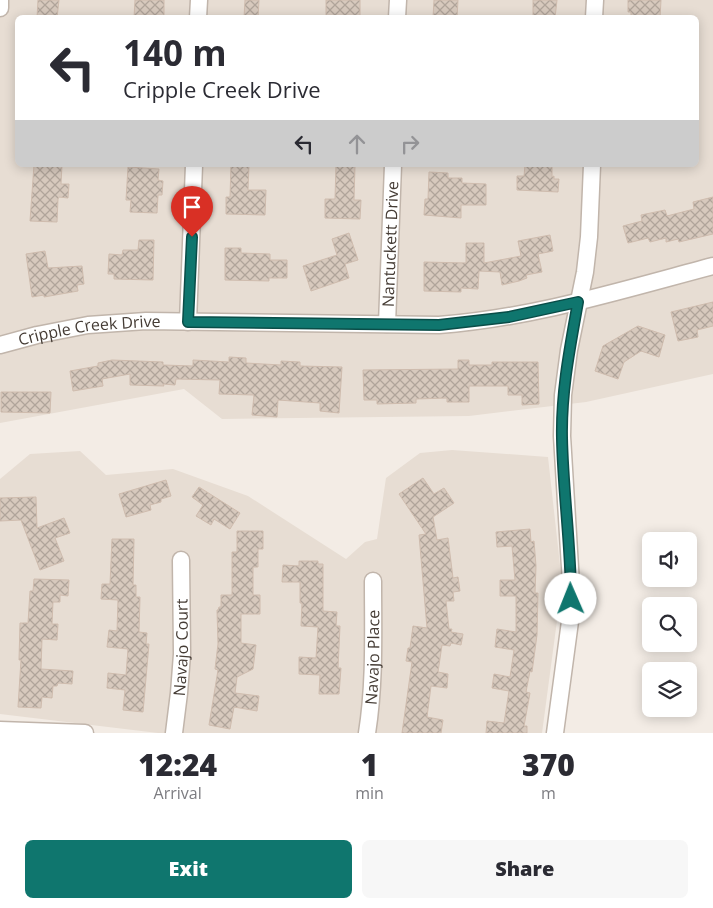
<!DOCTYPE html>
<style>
:root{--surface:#fff;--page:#f7f7f7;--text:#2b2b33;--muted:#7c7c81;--accent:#0f766e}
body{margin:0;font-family:"Open Sans",sans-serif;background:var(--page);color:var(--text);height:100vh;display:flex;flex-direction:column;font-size:19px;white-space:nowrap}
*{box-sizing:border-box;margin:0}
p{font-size:16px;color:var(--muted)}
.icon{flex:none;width:28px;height:28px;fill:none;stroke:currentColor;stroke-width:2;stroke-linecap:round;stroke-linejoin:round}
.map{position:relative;height:733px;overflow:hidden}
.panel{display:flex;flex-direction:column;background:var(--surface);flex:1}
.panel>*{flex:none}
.hud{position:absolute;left:15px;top:15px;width:684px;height:152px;border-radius:8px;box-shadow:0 2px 12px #0003;background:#fff;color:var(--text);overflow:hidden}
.buttons{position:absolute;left:642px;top:532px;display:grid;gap:10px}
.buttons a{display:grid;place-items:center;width:55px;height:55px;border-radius:8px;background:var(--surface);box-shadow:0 2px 12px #0003;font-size:25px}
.pin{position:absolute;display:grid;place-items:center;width:42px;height:42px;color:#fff;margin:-51px -21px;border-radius:50% 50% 50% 0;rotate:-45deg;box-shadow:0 0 5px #0007}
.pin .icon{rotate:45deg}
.me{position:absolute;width:55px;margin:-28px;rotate:359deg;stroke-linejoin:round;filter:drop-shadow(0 0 4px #0008)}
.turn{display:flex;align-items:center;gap:18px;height:105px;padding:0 25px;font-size:22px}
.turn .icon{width:65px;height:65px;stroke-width:2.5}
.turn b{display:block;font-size:35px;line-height:42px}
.lanes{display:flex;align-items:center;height:48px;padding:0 25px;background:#0003;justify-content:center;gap:25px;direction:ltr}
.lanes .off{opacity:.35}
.eta{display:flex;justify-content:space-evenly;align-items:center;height:85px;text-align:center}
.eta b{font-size:30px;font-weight:800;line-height:35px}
.button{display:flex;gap:10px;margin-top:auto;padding:10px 25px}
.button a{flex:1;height:58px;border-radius:8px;background:var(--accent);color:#fff;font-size:20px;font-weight:800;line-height:58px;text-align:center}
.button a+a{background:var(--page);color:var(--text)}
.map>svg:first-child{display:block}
.residential{fill:#e7ddd3;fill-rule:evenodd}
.building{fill:url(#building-cross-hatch);stroke:#cfbcae}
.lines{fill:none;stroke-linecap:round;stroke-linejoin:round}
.street-casing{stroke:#c1b5ab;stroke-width:19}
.street{stroke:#fff;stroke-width:16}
.route-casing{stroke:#0a4d48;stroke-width:12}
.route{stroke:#0f766e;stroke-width:9}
.labels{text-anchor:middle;stroke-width:4.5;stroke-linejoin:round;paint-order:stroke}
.street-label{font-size:16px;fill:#453c35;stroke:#fff}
</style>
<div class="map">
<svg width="713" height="733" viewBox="0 0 713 733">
<defs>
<pattern id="building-cross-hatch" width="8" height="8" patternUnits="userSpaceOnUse" patternTransform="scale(1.25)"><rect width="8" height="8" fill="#d7c9bd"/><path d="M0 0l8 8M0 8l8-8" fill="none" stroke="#b0a49a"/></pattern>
</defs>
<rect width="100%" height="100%" fill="#f3ece5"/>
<path class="residential" d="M0 0H713V374L586 402 469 416 222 419 184 389 0 423ZM18 18H696V165H18Z
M452 450 548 457 562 583 542 733H158L0 714V479L30 454 80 451 106 475 173 469 248 496 346 559 365 542 377 539 386 478 420 453Z"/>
<path class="building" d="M38 0H59L57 18H37Z
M135 0H164V18H134Z
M245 0H259L258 18H244Z
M326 0H360V18H326Z
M434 0H458L457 18H433Z
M533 0H557L555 18H533Z
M628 0H661L660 18H631V12H628Z
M34 165H62L61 184H69L68 198 59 197 58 199 57 222 30 221Z
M231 165H249L248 190H266L265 215 226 214V197H230Z
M336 165H355L354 200H361L360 219 325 218V199H335Z
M525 165H552V177L554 176V179H559L558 192 517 190V176H524Z
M128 167 159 169 158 180 163 181 162 195H158L157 213 130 212 131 200H126Z
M429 172 448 173V178H462V183L486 184V205H461V218L424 215 425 199H428Z
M713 197V234L679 242 678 239 666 242V238L650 242 648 238 628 243 623 226 642 221 641 215 665 210 667 216 694 209 693 202Z
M349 233 358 260 345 264 349 278 311 291 303 266 337 255 332 239Z
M550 235 553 251 538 254 542 272 526 275 527 278 519 281 502 285 500 272 479 271 478 289 461 288V292L424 291V262L466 263V243H484V263L521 256 518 241Z
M139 240H154L153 280 114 279V274H108L109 254 122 255 123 250H138Z
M225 248H241V253L270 254V260H287V278H269V281L225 280Z
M45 251 48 268 82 266 84 284 77 285 78 291 44 297V295L32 297 26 254Z
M713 302V326L697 330 698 337 678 341 671 312Z
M638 326 665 335 659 357 641 351 624 362 618 379 595 371 603 346Z
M229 357 246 358V363L281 365V361L300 362V366L342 367 339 413 320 411V403L278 400 277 417 252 415 254 395 219 394 220 380 176 379 175 385 163 384 164 386 130 385V374L102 379 103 386 73 391 70 371 98 366V363L112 360 163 362V365L193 366V360L229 362Z
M458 360H469V365H492V362H538L539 404 522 405V395H508V386H469V402H447V398L416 399V403L377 404V400H364L363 370 458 369Z
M1 392H51L50 413 1 412Z
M423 478 434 494 444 488 454 503 433 517 437 540 448 538 453 578 458 577 460 591 453 592 454 601H446L449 629H452L451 632 463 634 461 645 451 643 450 646 442 645 438 672 448 674 447 688 431 686 427 717 443 720 441 733H402L412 662 406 661 408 648H410L413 626 427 628 419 535 426 534 399 494Z
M166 480 171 496 161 499V502L150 505 151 510 126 517 119 494Z
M199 487 240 513 230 529 214 519 211 525 196 516 203 505 192 497Z
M36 497 37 528 64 518 70 533 55 538 64 561 40 570 21 520 0 521V498Z
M530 529 531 542 534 541 536 566 535 593H538L537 635 532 672 530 671 526 692 530 693 524 726H527V733H486L487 721 504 723 509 691 492 688 494 674 510 677 514 650 495 647 497 629 516 632V596H500V580H515L512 546 497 547 496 532Z
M237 531H263V549H258V567H253V595H260V614H241V643L256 645 253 669 237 677 235 693 259 696 257 711 234 707 230 729 209 725 218 670 215 669 218 644 217 610H218L219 607H221V595H232V552H237Z
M112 539H134L133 585H136V597H140L139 632 147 633 146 644H149L143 712 123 710 125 690 107 688 108 673 126 675 128 649 107 647 109 630 117 631 118 600 101 599 102 584H110Z
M299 561H318V564H323V611L337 612 336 626H340L338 668H341L339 694H319L320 675 299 674V657L316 658 318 627 301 626 302 603H300V582H282L283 565 299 566Z
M34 579 69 580 68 596 60 595V602H53L52 624H58L57 640 42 639 41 669 73 671 72 684 58 683 57 686H53L52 698 42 697 41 708 18 707 21 660H19L20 623H28L30 591H33Z"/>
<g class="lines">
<g class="street-casing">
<g id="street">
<path d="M0 8V0"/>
<path d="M198 18 199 0"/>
<path d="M397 18 398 0"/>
<path d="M594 18 595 0"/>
<path d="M188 322 194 165"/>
<path id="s1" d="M387 324 393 165"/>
<path id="s2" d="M0 345 37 335 88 325 146 321 439 325C533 318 622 290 713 266"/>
<path d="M0 730 85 733"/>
<path id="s3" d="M174 733 179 693 182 654 181 560"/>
<path id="s4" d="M367 733C375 683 373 632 373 581"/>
<path d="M555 733 571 614V584L562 436 563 395 569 350 585 272 589 237 592 165"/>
</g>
</g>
<use href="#street" class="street"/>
</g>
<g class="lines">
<g class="route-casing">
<path id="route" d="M192 237 188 322 439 325 509 317 578 302C570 347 561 392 562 438 563 492 571 545 571 599"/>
</g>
<use href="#route" class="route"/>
</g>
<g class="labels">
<g class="street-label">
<text dy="6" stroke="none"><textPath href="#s1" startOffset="80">Nantuckett Drive</textPath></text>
<text dy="6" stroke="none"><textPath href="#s2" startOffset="91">Cripple Creek Drive</textPath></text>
<text dy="6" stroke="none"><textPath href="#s3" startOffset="86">Navajo Court</textPath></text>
<text dy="6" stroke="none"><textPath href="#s4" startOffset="76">Navajo Place</textPath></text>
</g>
</g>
</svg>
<div class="buttons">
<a><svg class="icon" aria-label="sound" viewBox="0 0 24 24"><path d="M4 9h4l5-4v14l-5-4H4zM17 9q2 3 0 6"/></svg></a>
<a><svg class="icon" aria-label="search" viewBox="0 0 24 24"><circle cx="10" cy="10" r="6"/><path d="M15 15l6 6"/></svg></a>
<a><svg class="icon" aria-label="layers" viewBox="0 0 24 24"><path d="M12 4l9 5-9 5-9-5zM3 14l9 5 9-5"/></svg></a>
</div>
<div class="pin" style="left:192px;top:237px;background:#d93025"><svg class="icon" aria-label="arrive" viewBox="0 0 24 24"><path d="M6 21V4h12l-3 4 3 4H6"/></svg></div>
<svg class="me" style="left:571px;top:599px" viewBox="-20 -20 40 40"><circle r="19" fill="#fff"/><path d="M0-13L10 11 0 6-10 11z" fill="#0f766e"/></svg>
<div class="hud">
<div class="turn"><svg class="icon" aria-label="left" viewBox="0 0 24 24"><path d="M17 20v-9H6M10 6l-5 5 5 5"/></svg><div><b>140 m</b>Cripple Creek Drive</div></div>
<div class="lanes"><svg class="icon" aria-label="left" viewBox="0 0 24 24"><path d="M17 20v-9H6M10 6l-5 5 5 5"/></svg><svg class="icon off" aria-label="ahead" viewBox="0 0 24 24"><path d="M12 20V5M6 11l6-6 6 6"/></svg><svg class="icon off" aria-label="right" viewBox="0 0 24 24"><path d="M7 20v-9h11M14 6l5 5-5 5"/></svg></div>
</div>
</div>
<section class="panel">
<div class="eta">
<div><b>12:24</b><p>Arrival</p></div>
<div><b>1</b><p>min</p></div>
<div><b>370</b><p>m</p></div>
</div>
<div class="button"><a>Exit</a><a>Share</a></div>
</section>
